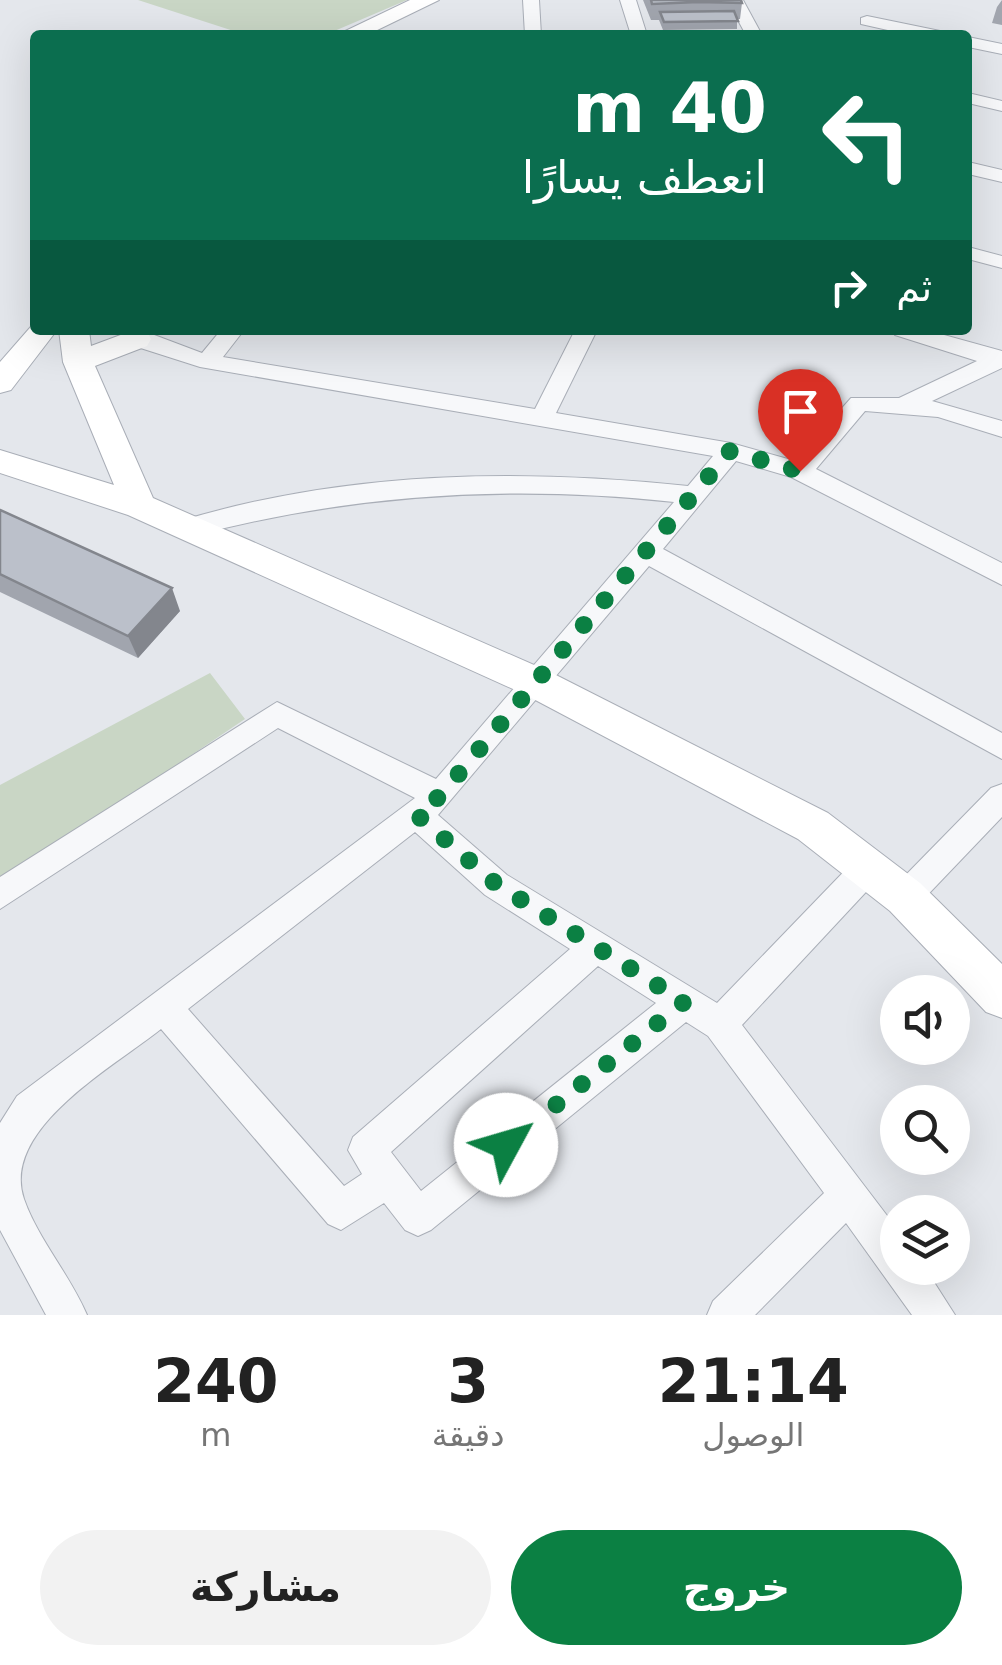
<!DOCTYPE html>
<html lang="ar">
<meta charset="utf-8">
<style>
:root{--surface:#fff;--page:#f2f2f2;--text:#222;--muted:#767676;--accent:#0b8043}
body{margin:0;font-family:"DejaVu Sans",Cairo,sans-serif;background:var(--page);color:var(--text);direction:rtl;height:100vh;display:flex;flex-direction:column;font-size:38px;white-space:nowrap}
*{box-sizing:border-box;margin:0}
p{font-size:32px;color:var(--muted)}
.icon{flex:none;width:55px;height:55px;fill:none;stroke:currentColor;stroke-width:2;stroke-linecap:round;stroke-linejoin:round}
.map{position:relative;height:1315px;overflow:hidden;direction:ltr}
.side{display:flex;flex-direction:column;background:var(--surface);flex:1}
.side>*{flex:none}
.guide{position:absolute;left:30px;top:30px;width:942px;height:305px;border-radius:10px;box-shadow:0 10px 40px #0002;direction:rtl;background:#0b6e4f;color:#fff;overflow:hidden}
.buttons{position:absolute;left:880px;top:975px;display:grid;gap:20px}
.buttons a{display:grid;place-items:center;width:90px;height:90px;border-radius:50%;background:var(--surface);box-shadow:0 10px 40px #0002;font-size:50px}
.pin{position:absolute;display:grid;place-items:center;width:85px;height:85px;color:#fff;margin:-102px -42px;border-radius:50% 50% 50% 0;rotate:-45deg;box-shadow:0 0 10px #0007}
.pin .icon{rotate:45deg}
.me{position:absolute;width:110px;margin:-55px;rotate:51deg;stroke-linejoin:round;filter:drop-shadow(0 0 8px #0008)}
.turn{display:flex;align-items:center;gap:35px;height:210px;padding:0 40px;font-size:45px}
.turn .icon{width:130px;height:130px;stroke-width:2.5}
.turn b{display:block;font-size:70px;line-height:85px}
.then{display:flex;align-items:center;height:95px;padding:0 40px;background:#0003;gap:20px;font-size:38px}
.eta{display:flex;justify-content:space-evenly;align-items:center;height:170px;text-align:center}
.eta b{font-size:60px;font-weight:800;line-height:70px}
.primary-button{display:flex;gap:20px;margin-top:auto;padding:20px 40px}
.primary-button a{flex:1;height:115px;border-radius:60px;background:var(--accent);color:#fff;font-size:40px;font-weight:800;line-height:115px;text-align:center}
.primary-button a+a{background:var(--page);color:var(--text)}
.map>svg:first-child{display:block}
.green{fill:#c9d6c5}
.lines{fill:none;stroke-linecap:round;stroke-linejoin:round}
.street-casing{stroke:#a9aeb7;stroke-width:2}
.secondary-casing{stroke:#a9aeb7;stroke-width:2}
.street{fill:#f7f8fa;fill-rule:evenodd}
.secondary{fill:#fff;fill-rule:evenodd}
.wall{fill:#a1a5ae}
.shaded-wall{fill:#83868d}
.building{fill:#bbc0ca;stroke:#83868d;stroke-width:2.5}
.route{stroke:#0b8043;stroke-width:18;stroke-dasharray:0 32.4}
</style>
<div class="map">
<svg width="1002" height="1315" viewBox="0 0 1002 1315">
<rect width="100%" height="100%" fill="#e4e7ec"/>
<path class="green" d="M138 0H407L325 35H246Z
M210 673 245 719 0 884V785Z"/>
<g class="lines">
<g class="street-casing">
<path id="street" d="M523 0H539L541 35H525Z
M620 0H636L647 35H631Z
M727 0H743L762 35H746Z
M867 16 940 31 942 35H910L861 24V18Z
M968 37 1002 44V54L968 47Z
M968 93 1002 101V111L968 103Z
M968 162 1002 170V182L968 174Z
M968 247 1002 256V268L968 259Z
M119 330H141L202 353 221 330H244L223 357 535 409 575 330H597L556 413 731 443 795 461 851 398H899L977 361 895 335 892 330H926L1002 351V368L932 401 1002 421V437L938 417 865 411 816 469 1002 563V585L791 477 736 461 663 549 1002 733V759L649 566 438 815 507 875 717 1003 857 858 868 854 879 858 884 868 879 878 742 1025 898 1230V1268H925L955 1315H912L846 1223 755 1315H707L713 1301 824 1193 708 1036 686 1022 431 1230 418 1236 405 1230 384 1203 341 1230 328 1224 161 1029C115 1066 0 1129 24 1199 38 1239 70 1275 87 1315H46L0 1230V1123L17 1096 415 798 278 728 0 909V877L277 702 436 779 674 502C509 484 350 494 189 537L180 535 176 528 180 521C346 471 517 468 688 486L713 456 200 367 128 344ZM415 832 485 895 570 949 353 1137 348 1150 362 1174 344 1186 188 1009ZM598 966 656 1003 421 1191 391 1152Z
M1002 784V817L916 907 905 912 894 907 889 897 894 887 991 788Z"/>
</g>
<g class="secondary-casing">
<path id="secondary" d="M410 0H439L367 35H337Z
M35 322V330H57L11 390 0 393V362Z
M59 330H89L91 346 134 330 147 332 151 339 147 346 95 366 153 498 550 672 828 813 920 883 1002 964V1018L986 1012 890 911 798 839 524 694 128 515 0 473V450L114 485 63 362Z"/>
</g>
<use href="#street" class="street"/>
<use href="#secondary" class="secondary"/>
</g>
<path class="wall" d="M643 0H741L742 3 740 19H737V29L663 30 659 20H651Z
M1002 0V25L992 23 997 7Z
M0 510 180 611 138 658 0 592Z"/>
<path class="shaded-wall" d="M172 588 180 611 138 658 128 636Z"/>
<path class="building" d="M651 0H741L742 3 698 2 652 4Z
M734 11 738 21 664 22 660 12Z
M0 510 172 588 128 636 0 574Z"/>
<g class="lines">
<path class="route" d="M506 1145 684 1002 496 884 416 814 440 796 730 451 800 471"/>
</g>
</svg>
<div class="buttons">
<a><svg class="icon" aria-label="sound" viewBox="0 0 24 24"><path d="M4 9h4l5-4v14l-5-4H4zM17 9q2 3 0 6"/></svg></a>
<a><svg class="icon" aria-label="search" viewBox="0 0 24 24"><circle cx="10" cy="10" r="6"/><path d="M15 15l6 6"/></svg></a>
<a><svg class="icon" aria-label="layers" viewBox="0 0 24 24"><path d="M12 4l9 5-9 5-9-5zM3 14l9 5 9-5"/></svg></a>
</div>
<div class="pin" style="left:800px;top:471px;background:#d93025"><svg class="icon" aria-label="arrive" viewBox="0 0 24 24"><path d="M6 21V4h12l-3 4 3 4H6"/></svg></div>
<svg class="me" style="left:506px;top:1145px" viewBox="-20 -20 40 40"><circle r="19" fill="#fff"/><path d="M0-13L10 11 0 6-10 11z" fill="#0b8043"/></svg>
<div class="guide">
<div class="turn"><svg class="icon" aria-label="left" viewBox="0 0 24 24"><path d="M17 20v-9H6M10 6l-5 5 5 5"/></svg><div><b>40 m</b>انعطف يسارًا</div></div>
<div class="then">ثم<svg class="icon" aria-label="right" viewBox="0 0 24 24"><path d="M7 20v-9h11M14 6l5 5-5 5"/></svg></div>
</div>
</div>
<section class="side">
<div class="eta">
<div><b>21:14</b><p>الوصول</p></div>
<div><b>3</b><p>دقيقة</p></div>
<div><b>240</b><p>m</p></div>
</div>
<div class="primary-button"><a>خروج</a><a>مشاركة</a></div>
</section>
